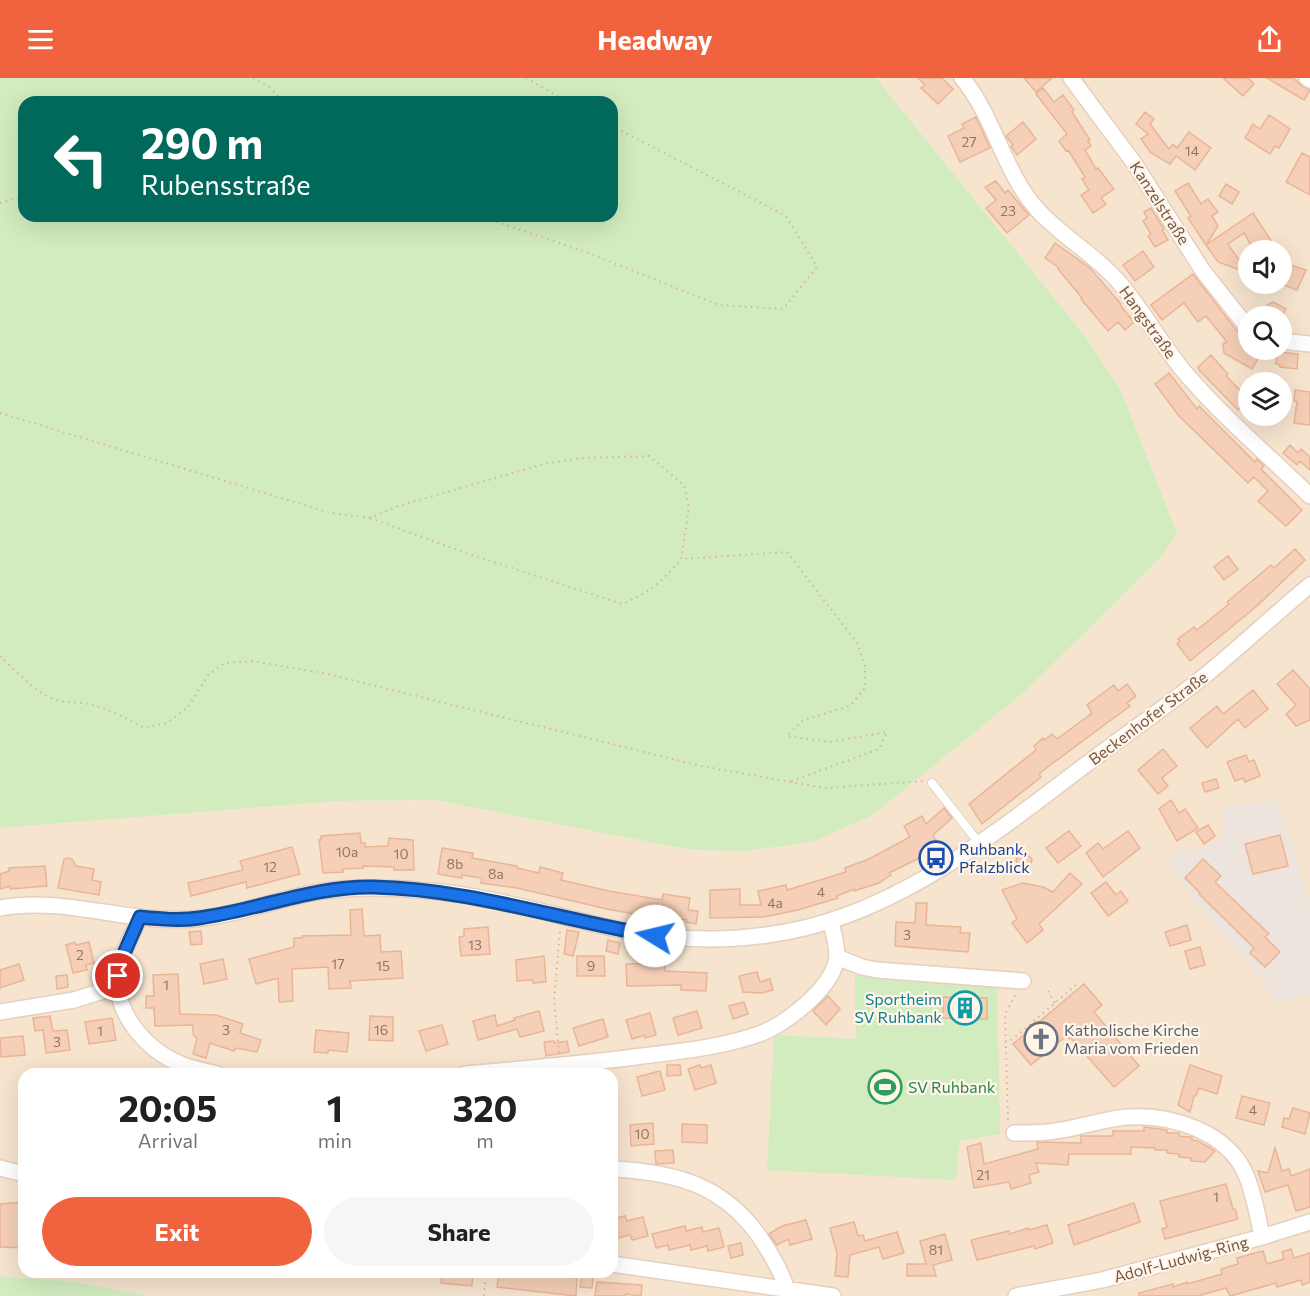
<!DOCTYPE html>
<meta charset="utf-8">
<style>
:root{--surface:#fff;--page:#f6f6f6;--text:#202124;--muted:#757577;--accent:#f1633e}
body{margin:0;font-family:Commissioner,sans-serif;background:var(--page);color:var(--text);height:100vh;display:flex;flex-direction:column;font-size:22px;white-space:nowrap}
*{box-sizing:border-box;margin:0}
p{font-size:20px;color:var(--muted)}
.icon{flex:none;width:33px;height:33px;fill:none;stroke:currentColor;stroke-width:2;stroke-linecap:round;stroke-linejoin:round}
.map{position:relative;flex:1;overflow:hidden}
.side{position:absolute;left:18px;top:990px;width:600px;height:210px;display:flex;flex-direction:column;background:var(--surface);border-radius:18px;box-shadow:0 6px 24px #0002}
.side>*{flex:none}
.hud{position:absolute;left:18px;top:18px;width:600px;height:126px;border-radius:18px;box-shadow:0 6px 24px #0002;background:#00695c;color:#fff;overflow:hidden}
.fabs{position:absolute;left:1238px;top:162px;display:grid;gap:12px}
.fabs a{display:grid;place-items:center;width:54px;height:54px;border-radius:50%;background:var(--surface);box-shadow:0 6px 24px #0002;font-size:30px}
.pin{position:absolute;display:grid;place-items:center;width:51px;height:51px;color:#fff;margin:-26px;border:3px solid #fff;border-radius:50%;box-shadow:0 2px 6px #0007}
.me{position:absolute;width:66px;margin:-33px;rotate:279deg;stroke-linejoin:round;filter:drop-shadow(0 0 4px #0008)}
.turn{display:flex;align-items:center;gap:21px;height:126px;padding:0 24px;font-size:27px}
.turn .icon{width:78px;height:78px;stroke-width:2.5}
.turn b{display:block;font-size:42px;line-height:51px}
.eta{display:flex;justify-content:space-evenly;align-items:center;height:102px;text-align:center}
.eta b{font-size:36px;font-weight:700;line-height:42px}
.cta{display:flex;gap:12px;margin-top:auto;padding:12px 24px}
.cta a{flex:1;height:69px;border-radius:36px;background:var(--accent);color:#fff;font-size:24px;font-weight:700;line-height:69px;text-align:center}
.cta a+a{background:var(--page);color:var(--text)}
header{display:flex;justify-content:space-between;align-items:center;height:78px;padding:0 24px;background:var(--accent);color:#fff;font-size:27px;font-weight:700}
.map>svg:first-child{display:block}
.residential{fill:#f6e4cf;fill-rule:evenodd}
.industrial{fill:#ece4dd}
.green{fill:#d2ecbf;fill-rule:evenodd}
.building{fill:#f5cfb7;stroke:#e9b596;stroke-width:1.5}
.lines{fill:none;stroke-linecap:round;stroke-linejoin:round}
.service-casing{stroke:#e5d0bf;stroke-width:10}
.minor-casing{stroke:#e5d0bf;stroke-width:18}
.path{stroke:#dab29a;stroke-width:2;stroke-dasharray:1.5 4.5;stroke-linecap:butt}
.service{stroke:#fff;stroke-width:8}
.minor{stroke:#fff;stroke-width:15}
.route-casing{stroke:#114b97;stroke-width:15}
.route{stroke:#1a73e8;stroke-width:10}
.labels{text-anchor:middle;stroke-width:4.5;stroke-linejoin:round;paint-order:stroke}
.number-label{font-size:14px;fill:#967562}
.street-label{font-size:16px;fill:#775746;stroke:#fff6e9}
.transit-label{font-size:16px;fill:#164399;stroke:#fff6e9;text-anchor:start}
.culture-label{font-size:16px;fill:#0d838f;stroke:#fff6e9;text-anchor:end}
.worship-label{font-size:16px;fill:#5b616d;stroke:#fff6e9;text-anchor:start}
.leisure-label{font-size:16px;fill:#27864d;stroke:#fff6e9;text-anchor:start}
</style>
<header><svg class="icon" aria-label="menu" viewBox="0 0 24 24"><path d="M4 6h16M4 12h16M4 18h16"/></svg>Headway<svg class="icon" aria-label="share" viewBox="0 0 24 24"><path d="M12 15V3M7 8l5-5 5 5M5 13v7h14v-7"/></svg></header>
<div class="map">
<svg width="1310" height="1218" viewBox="0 0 1310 1218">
<rect width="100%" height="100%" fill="#fef3e2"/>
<path class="residential" d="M876 0H1310V1218H150L77 1204 0 1198V750L340 723 434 722 690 772 748 773 813 764 873 737 1028 611 1163 477 1177 455 1121 312 1085 258ZM1248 172H1281V206H1248ZM1248 238H1281V272H1248ZM1248 304H1281V338H1248ZM24 996H612V1194H24Z"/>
<path class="industrial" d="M1278 722 1310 826V916L1280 925 1194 822 1168 783 1177 774 1204 769 1220 763 1225 750 1222 729Z"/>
<path class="green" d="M0 0H876L1085 258 1121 312 1177 455 1163 477 1028 611 873 737 813 764 748 773 690 772 434 722 340 723 0 750ZM24 24H612V138H24Z
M855 897H884L997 904 1000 1056 959 1063 956 1102 767 1092 774 957 856 961Z
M0 1198 77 1204 150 1218H0Z"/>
<path class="building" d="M918 0H942L953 11 938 26 921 10 925 7Z
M1024 0H1052L1036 14Z
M1223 0H1248L1254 6 1243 18Z
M1267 0H1293L1302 8 1310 12 1304 22Z
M1043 10 1054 24 1063 17 1074 32 1072 34 1090 62 1088 63 1091 68 1085 72 1096 91 1098 90 1114 111 1101 120 1106 126 1093 135 1081 117 1089 112 1082 101 1085 99 1068 72 1066 73 1059 63 1067 56 1036 16Z
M1145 34 1154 41 1150 46 1169 71 1173 66 1177 70 1189 54 1211 70 1195 92 1176 78 1170 86 1151 75 1141 61 1148 56 1136 46Z
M1269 37 1290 51 1279 70 1275 68 1270 76 1245 60 1253 46 1260 51Z
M976 39 990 70 960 84 948 58 964 50 962 46Z
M1023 44 1036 61 1017 77 1011 68 1013 67 1006 58Z
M1302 75 1310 79V117L1286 104Z
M996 103 1005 115 1008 112 1029 137 1007 155 986 130 996 122 985 109Z
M1188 105 1201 126 1208 121 1218 134 1212 138 1218 148 1206 167 1188 140 1191 138 1175 113Z
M1226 106 1239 114 1232 126 1219 118Z
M1151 130 1164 151 1162 152 1168 162 1155 169 1148 158 1151 156 1143 143 1147 140 1144 134Z
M1253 135 1277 172H1254L1244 155 1228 166 1248 195 1218 184 1206 167Z
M1055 165 1090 190 1121 226 1120 227 1134 244 1125 252 1118 244 1108 253 1081 221 1082 220 1058 191 1059 190 1045 180Z
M1143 173 1154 189 1135 203 1123 187Z
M1281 184 1306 192 1297 212 1281 206Z
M1193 196 1237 253 1248 260V272H1263L1252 291 1224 275 1223 266 1227 264 1206 238 1198 244 1184 225 1162 242 1151 227Z
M1273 224 1286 231 1282 238H1261L1267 227Z
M1277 274 1298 276 1297 291 1280 289V287L1276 286Z
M1211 277 1228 296 1226 298 1242 314 1248 309V335L1241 329 1238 332 1199 292 1198 289Z
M1169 295 1197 331 1199 328 1255 384 1257 381 1264 388 1261 391 1302 432 1286 448 1258 423 1268 413 1254 399 1248 405 1179 338 1155 306Z
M1295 312 1310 314V347L1294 345 1297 324 1294 323Z
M1290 367 1298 375 1301 371 1310 379V392L1300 383 1297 387 1283 375Z
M1295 471 1305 482 1257 528 1190 583 1177 566 1180 564 1178 561 1194 549 1197 552 1229 526 1227 524 1271 487 1274 490Z
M1228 478 1238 491 1224 502 1214 489Z
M1293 592 1310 611V642L1296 648 1286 636 1296 627 1277 606Z
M1127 606 1136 618 1127 625 1130 628 1049 688 1039 696 1041 699 982 746 969 726 1036 672 1034 668 1043 660 1044 662 1052 656 1057 661 1092 635 1087 627 1114 607 1118 613Z
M1253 612 1268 631 1245 650 1238 641 1207 670 1190 650 1217 628 1223 636Z
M1163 671 1177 688 1162 700 1168 708 1158 716 1138 692Z
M1246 677 1249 684 1254 682 1260 698 1245 704 1243 700 1235 703 1227 684Z
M1216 701 1219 710 1205 714 1202 705Z
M1171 722 1179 735 1185 731 1198 750 1177 763 1159 731Z
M944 730 952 740 933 757 940 770 889 795 891 797 879 805 854 813V811L837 818 838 820 798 832 764 839 710 840V812L740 811V827H761L758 813 786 807 787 812 846 794 845 790 869 781 910 759 904 748 922 738 926 746Z
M1208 747 1215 758 1204 766 1196 754Z
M1069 753 1081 768 1058 785 1046 770Z
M1128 753 1140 770 1103 799 1086 775 1098 765 1103 771Z
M360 755 361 765H365V769L388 768 389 760 413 762 414 792H394V789L363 788V790L343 791V794L323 795 319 762H321V758Z
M1280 757 1288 788 1253 796 1245 766Z
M292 769 300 796 247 810 246 804 191 818 188 805 243 792 240 783Z
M442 770 473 775 472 780 517 788V790L539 795 540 789 563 795 561 802 609 813 662 822 663 816 690 820 688 832 698 833 696 846 686 844 687 842 651 837 650 839 607 831 517 810 481 805 482 800 462 797V800L438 796Z
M1027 776 1032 781 1030 789 1020 790 1016 783 1018 777Z
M68 780 72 781 76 788 94 791 92 802 101 804 99 817 58 810 64 781Z
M1203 781 1221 798 1215 804 1269 856 1265 859 1280 874 1265 889 1250 875 1254 870 1199 816 1200 815 1185 800Z
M45 788 47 808 10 811V808L0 811V796L9 793V790Z
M1070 795 1082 806 1039 846 1043 852 1027 865 1012 845 1017 841 1002 812 1023 805 1043 809 1053 814Z
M1106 804 1116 817 1121 813 1128 823 1108 838 1091 815Z
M916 825H927L926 847 961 849 960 855H970L968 874 895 868 896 844 915 845Z
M362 831 364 858 380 857 381 874 401 873 403 900 350 903 351 910 329 911 328 889 292 891 293 923 279 924 278 900 256 906 249 881 294 869V860H302V858L351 857 350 832Z
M1187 847 1191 862 1170 868 1165 854Z
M488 849 490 876 461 878 459 859 464 858V851Z
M567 852 579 854 573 878 564 876Z
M201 853 202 866 191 867 189 854Z
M608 862 620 865 618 876 606 873Z
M75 864 76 867 89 864 94 885 86 887 87 892 73 895 66 867Z
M1200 869 1205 887 1190 891 1185 873Z
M544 878 546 904 533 905 532 902 517 903 516 882Z
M577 878H604L605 898H577Z
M223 881 227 901 204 906 200 886Z
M665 885V893L707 895 706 913 681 912V907L627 908 626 886Z
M19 886 24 902 0 910V892Z
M757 894 760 904 770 901 773 912 762 915 743 914 739 898Z
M178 896 180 936 216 937 243 946 240 955 261 962 257 974 236 970 234 973 210 965 206 980 193 976 197 961 193 956V947L155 948 154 930H146V918H154L153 897Z
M67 897 68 909 57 911 56 898Z
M1084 906 1102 927 1094 934 1139 988 1114 1009 1072 961 1065 959 1031 987 1013 966Z
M828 918 840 931 826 947 813 933Z
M943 919 987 920V941L943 940Z
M744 924 748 936 733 941 729 928Z
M539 933 544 953 520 959 517 951 478 962 473 943 495 937 497 948 515 942 514 940Z
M697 933 702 950 678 957 673 940Z
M650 935 656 957 645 960V957L632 961 626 942Z
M50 938 53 953 67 952 70 972 46 975 43 952 35 953 33 940Z
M370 938 393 939V963L369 962Z
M112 940 116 962 89 966 85 944Z
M603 941 608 959 579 968 573 950Z
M442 947 448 966 426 973 419 953Z
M316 952 349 955 347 974 328 972V975L314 974Z
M23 958 25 977 1 979 0 960Z
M554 963V965L567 963 569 974 546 978 544 964Z
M667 987H680L681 997 667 998Z
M700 987 701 990 711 987 716 1005 695 1012 688 991Z
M1190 987 1222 998 1217 1016 1199 1010 1196 1018H1194L1190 1034 1178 1027Z
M660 993 665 1012 642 1018 637 999Z
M1242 1018 1270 1025 1264 1047 1236 1040Z
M1293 1030 1310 1035 1305 1056 1282 1049 1284 1040 1289 1041Z
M653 1045 654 1066 631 1068 630 1047Z
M682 1046 707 1047V1065L682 1064Z
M1144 1049 1167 1052V1055H1179V1058L1190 1059H1192V1062L1198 1063 1215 1073 1205 1084 1191 1083V1080L1179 1079V1076L1167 1075V1072H1155V1070L1131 1069V1076H1069L1068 1087 1036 1085 1039 1094 1029 1097 1031 1105 1011 1111 1009 1104 974 1110 967 1069 981 1065 984 1086 1038 1071 1037 1064 1081 1065V1058H1113V1053H1144Z
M1275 1070 1282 1093 1289 1091 1291 1098 1310 1091V1129L1296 1133 1288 1107 1265 1114 1258 1093 1268 1095Z
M673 1072 674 1085 656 1086 655 1073Z
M1226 1106 1233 1131H1235L1238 1141 1165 1161 1162 1151 1167 1149 1160 1123Z
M24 1124V1170L0 1169V1126Z
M1134 1125 1140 1144 1074 1167 1068 1147Z
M625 1138 627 1143 643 1139 648 1158 632 1162 630 1157 614 1161 612 1141Z
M806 1142 812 1161 790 1167 788 1161 777 1167 769 1156 782 1148Z
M854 1144 858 1158 863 1157 865 1163 897 1154 904 1175 883 1181 879 1169 850 1177 848 1199 835 1198 837 1175 830 1150Z
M1047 1147 1053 1165 1035 1171 1034 1168 977 1182 971 1162 1009 1153 1010 1156 1028 1150 1029 1152Z
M685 1148 686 1153 702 1149 703 1154 719 1150 724 1169 708 1173 707 1168 691 1172 690 1167 669 1172 668 1167 656 1170 652 1156Z
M945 1156 952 1182 933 1187 936 1198H907V1186H926L920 1163Z
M741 1165 743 1177 731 1180 728 1168Z
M1291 1171 1294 1180 1310 1175V1204L1302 1207 1301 1202 1277 1209 1276 1205 1230 1218 1226 1210 1198 1218H1139V1215L1173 1206V1209L1187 1204V1206L1222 1196 1221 1191 1238 1186 1237 1180 1263 1173 1267 1186 1284 1181 1282 1174Z
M442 1194H473L472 1208 441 1205Z
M499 1194H544L543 1196 577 1200 576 1218 497 1209Z
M582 1197 593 1199 592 1210 580 1209Z
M597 1204 642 1207 641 1218 626 1216V1218H595Z"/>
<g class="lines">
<g class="service-casing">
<path id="service" d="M932 705 979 765"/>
</g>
<g class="minor-casing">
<path id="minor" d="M962 0C994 38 1003 92 1036 130 1059 157 1093 175 1117 202 1143 231 1161 267 1187 297 1224 340 1269 378 1310 418
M1071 0 1134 85 1203 193 1248 250
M1307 0 1310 2
M1281 263 1310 266
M0 830C65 818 128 846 193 841 233 838 272 823 312 815 343 809 374 809 405 811 427 813 448 814 469 818 519 826 567 841 617 851 665 861 718 864 767 857 888 842 986 762 1080 691 1122 659 1166 629 1207 596 1242 567 1275 536 1310 507
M140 839C132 857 121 876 118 896 113 934 147 973 181 986 192 991 205 993 217 996
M837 879 862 889 877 892 1023 903
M0 934 74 922 119 908
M465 996C524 991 583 986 642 978 682 973 724 969 762 955 788 944 829 912 836 884 839 872 833 855 831 843
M1014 1055C1025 1055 1036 1055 1047 1054 1074 1052 1101 1041 1128 1039 1172 1036 1228 1054 1246 1097 1254 1116 1258 1139 1262 1159
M0 1090 24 1096
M612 1091C678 1094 728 1108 765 1167 774 1181 782 1195 787 1212
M612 1186 833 1218
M1016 1218 1102 1202 1262 1159 1310 1144"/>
</g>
<path class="path" d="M253 0 269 9 284 24
M526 0 568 24
M0 125 24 118
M479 138 586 174 719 227 783 231 817 189 786 138 612 48
M0 335 331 435 370 440 398 428 544 386 581 380 649 378 684 407 689 430 681 481 787 474 857 565 865 587V610L850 628 803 642 787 658 830 664 887 654 879 671 789 704
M370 440 463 474 622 526C651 514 661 504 681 481
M0 578C14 591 33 612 51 620 65 626 79 623 93 627 111 632 128 641 144 650L167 645 188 629 209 596 225 585 252 583 323 595 701 688 825 710 924 703
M1048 913 1055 925
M1005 964 1013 961 1077 906
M559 975 554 922 560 853
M1008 1042 1005 936 1016 916
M484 1218 486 1194"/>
<use href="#service" class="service"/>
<use href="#minor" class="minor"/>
</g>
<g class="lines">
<g class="route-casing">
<path id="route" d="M118 898 125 873 140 839C160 841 180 843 199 840 258 832 313 808 373 809 470 811 561 842 655 858"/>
</g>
<use href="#route" class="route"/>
</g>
<defs>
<g id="bus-ring" transform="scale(1.725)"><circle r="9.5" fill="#fff6e9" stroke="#1a4fb4" stroke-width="1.5"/><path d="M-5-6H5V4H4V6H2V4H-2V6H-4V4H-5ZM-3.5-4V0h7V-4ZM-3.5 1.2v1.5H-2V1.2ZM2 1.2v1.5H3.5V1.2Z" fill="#1a4fb4"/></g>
<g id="building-ring" transform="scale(1.725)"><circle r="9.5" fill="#fff6e9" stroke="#0f9aa8" stroke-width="1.5"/><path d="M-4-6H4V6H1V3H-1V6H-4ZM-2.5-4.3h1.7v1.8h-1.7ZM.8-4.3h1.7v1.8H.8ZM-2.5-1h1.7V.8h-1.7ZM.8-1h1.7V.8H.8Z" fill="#0f9aa8"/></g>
<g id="church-ring" transform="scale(1.725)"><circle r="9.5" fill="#fff6e9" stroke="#6b7280" stroke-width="1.5"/><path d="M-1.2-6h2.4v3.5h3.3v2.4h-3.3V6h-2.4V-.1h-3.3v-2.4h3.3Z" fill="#6b7280"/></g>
<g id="stadium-ring" transform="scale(1.725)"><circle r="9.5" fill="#fff6e9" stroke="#2e9e5b" stroke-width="1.5"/><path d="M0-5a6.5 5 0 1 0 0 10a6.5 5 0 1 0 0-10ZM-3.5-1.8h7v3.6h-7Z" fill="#2e9e5b"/></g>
</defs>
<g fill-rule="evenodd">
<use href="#bus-ring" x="936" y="780"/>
<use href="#building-ring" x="965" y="930"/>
<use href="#church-ring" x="1041" y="961"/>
<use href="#stadium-ring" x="885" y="1009"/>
</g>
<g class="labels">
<g class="number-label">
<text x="969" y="69">27</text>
<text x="1192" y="78">14</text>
<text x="1008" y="138">23</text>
<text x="347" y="779">10a</text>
<text x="401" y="781">10</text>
<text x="455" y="791">8b</text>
<text x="270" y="794">12</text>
<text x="496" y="801">8a</text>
<text x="821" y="819">4</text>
<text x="775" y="830">4a</text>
<text x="907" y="862">3</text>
<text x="475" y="872">13</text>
<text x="80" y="882">2</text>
<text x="338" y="891">17</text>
<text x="383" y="893">15</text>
<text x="591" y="893">9</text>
<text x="166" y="912">1</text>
<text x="226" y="957">3</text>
<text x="381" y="957">16</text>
<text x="100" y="958">1</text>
<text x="57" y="969">3</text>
<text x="1253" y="1037">4</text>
<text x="642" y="1061">10</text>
<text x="983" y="1102">21</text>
<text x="1216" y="1124">1</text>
<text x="936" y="1177">81</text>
</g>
<g class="street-label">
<text transform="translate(1160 125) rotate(57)" y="6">Kanzelstraße</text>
<text transform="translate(1148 244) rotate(54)" y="6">Hangstraße</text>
<text transform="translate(1148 640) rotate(-37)" y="6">Beckenhofer Straße</text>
<text transform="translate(1181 1181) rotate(-15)" y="6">Adolf-Ludwig-Ring</text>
</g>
<g class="transit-label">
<text x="959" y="777">Ruhbank,<tspan x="959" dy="18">Pfalzblick</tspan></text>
</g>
<g class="culture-label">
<text x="942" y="927">Sportheim<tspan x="942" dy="18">SV Ruhbank</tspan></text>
</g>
<g class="worship-label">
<text x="1064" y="958">Katholische Kirche<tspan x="1064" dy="18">Maria vom Frieden</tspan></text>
</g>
<g class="leisure-label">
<text x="908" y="1015">SV Ruhbank</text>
</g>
</g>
</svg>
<div class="fabs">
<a><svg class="icon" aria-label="sound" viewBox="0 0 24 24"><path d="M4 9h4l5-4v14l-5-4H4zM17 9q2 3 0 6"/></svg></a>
<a><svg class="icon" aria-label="search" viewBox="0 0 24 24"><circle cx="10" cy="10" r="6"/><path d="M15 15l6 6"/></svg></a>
<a><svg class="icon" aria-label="layers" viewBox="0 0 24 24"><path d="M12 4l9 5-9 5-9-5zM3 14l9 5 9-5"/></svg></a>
</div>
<div class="pin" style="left:118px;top:898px;background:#d93025"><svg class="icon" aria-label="arrive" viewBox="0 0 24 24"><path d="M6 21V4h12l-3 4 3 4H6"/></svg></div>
<svg class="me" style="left:655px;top:858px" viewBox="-20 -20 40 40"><circle r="19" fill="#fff"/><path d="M0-13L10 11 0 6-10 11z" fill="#1a73e8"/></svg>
<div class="hud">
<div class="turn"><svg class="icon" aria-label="left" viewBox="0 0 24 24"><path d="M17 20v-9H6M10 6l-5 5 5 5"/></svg><div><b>290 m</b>Rubensstraße</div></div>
</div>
<section class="side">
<div class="eta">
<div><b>20:05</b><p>Arrival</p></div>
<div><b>1</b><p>min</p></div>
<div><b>320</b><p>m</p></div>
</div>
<div class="cta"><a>Exit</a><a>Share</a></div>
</section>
</div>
